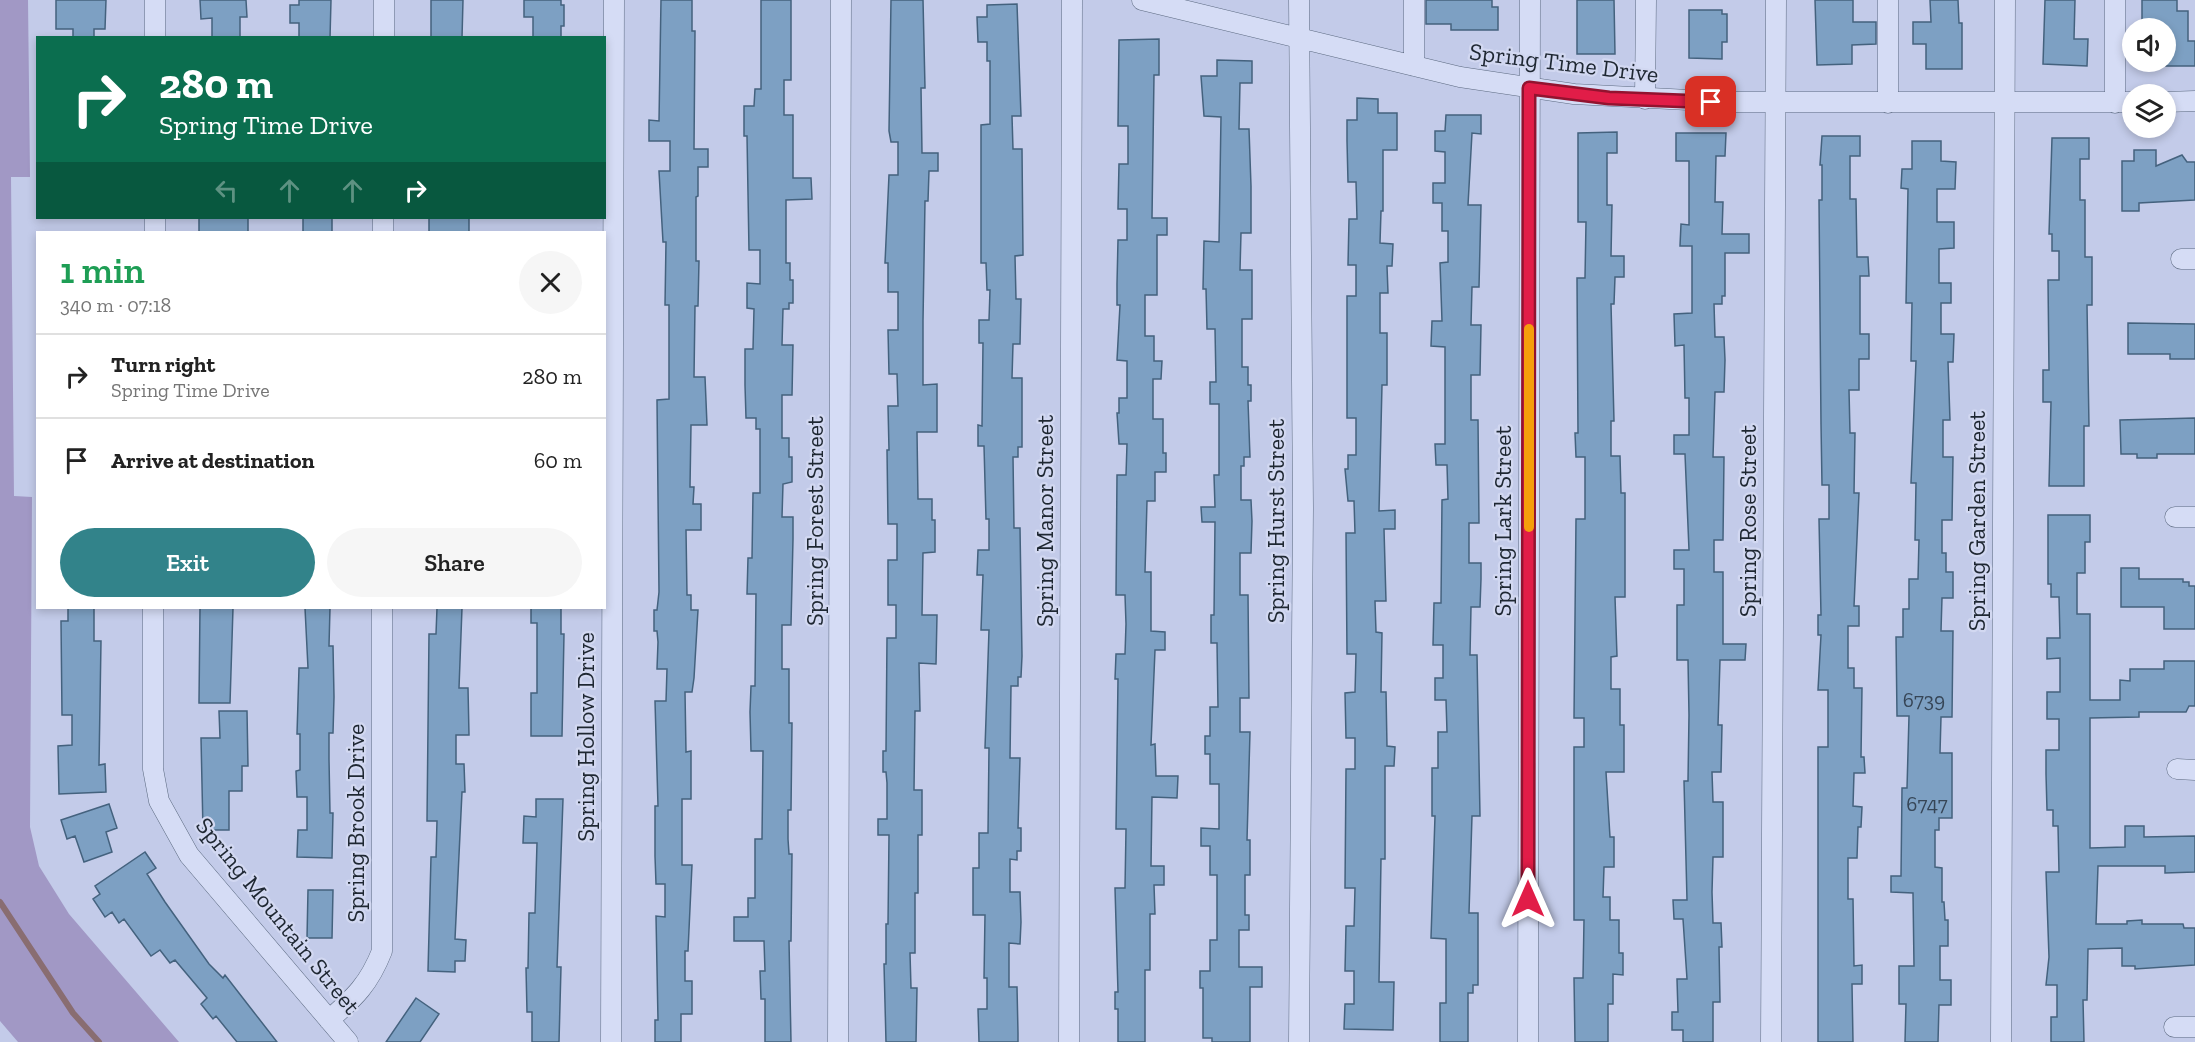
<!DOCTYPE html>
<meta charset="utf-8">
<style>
:root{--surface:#fff;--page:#f6f6f6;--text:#222;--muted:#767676;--line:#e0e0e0;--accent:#32838a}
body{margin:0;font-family:"Zilla Slab",serif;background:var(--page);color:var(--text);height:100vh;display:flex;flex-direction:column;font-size:22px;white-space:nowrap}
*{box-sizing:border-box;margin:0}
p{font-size:20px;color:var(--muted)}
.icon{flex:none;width:33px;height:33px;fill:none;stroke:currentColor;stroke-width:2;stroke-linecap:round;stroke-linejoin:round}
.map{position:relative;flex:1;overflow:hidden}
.panel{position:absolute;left:36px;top:231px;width:570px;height:378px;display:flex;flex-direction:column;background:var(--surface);border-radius:0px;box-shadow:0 3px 9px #0003}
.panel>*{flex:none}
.guide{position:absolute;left:36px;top:36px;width:570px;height:183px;border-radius:0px;box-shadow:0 3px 9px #0003;background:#0b6e4f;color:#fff;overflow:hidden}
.buttons{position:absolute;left:2122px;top:18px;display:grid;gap:12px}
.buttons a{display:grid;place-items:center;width:54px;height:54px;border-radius:50%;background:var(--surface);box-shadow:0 3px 9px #0003;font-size:30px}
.pin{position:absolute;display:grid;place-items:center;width:51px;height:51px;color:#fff;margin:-26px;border-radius:12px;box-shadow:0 3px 9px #0006}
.me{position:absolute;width:66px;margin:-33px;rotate:0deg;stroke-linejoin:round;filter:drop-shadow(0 0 4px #0008)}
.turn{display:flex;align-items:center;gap:21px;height:126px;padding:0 24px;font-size:27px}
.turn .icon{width:78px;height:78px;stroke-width:2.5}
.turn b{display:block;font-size:42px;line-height:51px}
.lanes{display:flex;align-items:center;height:57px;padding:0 24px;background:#0003;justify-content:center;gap:30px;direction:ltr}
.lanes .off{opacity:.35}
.round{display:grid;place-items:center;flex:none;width:63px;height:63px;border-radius:32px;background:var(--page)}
.headline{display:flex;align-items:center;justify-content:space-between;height:102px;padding:0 24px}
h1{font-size:36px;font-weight:600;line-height:45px;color:#1e9e55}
.button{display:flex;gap:12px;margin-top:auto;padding:12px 24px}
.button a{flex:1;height:69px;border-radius:36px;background:var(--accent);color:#fff;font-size:24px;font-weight:600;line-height:69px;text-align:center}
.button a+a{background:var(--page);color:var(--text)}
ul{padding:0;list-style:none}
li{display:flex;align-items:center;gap:18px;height:84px;padding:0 24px;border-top:2px solid var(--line)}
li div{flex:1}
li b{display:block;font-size:22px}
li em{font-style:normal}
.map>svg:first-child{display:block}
.green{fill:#a198c5}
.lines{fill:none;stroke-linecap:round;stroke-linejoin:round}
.stream{stroke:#896d71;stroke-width:6}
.building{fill:#7da0c3;stroke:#44627e;stroke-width:1.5}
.minor-casing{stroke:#5c6a81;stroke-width:21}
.minor{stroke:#d5dcf5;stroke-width:20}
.route-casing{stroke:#92132f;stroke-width:15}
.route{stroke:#e11d48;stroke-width:10}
.slow{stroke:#f59e0b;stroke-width:10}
.labels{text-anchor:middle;stroke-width:4.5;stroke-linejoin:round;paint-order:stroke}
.number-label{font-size:21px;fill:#364556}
.street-label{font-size:24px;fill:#1e2732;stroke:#d2d8f1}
</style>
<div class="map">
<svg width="2195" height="1042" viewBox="0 0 2195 1042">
<rect width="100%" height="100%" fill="#c3cbe9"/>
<path class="green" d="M0 0H28L30 177H11L14 496 32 497 30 827 39 866 69 914 179 1042H18L0 1021Z"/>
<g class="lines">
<path class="stream" d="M0 902 73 1013 99 1042"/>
</g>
<path class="building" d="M56 0H106L105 29H94V38H73V29H56Z
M200 0H246L247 17H240V38H212V18L201 19Z
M299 0H331L330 38H299V23H290V5H299Z
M431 0H463L462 38H431Z
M524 0H561V5H564V26H561V38H533V17H524Z
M661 0H692V31H695L694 149H708V167H698V196L696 197V261H699L698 306H695L694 377H705L707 425H691L690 487H694L693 504H701V530H686L687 595H691V610H698L694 678 692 692H685L686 752 691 751V799H682V865H692L688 951H685V981H692V1014H681V1042H655V1020H658L656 916 665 917V884H656L655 856V806H658L655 701H666L667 669H657L658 642 657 631H654V610H657L659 592 657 400 669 399V305H665L666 242H663L659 171H670V141H649V120L659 121Z
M761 0H791V80H784V115H793V178H811L812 199 786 200V263H790V280H793V303H789V309H783L782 345H793L792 395H782V438H789V457H792V482L783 484 782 517H793V539L791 625H782V669H789V723H792L791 810H788V839L789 854H792L791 941H789L791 1042H765V999H761L760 971H765L764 941H734V917H748V898H755V839H762L763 751H751L750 712 751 686H755L756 594H747L748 558H752L753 493H760V429H756V418H746L745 385V349H753L754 309 747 308V283L760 284V250H749L747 136H744V106H754L755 89H761Z
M891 0H923L925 88H921L922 153H938V171H929L928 201H925L923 321V385L937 384V432H917L918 499H932V520H935V552L923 553 922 615H937L936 664 919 663 920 711H915L914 790H922V835H918V893H915V953H910L911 988H917L916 1042H886L884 964H886V924H888L889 835H878V819H887V783L886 772H883V751H886L887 638H896V605H888V560H897V524H888L887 450H889L888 406H898L897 374H889L888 330H898V292H888V263H885L889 175H898V142H891L889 131Z
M1426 0H1492V7H1498V30H1451V24H1426Z
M1577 0H1614L1615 54H1577Z
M1815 0H1853V22H1876V44L1852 45V64L1817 65Z
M1930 0H1958L1959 23H1962V69H1926V44H1913V22H1931Z
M2045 0H2075L2074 39H2088L2087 66 2043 64Z
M2142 0H2177V11H2188V41H2195V66H2166V28H2142Z
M1017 4 1021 116H1012L1013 149H1022L1023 255 1015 256 1016 299H1021L1020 344H1013L1012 378H1022V447H1018V457H1013L1014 528H1020L1022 656 1021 677H1018V686H1011L1010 758H1020L1018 828H1021V851H1017V860L1010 859V892H1020L1021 922 1020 944 1009 943V987H1017L1018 1033V1042H979L978 1009H987V978H984L985 915H973V868H979V833H988L989 748H985L989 630H981L983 575H977L978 550H989V519H986L984 446H978V425L982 426 983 343H979V320H989L990 290H987L986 263H981V125L990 124V61H987V42H978L977 17H987V5Z
M1689 10H1722V14H1727V42H1722V59L1689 58Z
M1159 39V75H1154L1152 218H1167V235H1157V295H1145V336H1154V361H1162L1161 379H1153V419H1163V453H1166V472H1155V501H1147L1145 572H1151V631L1165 632V650H1155L1151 745 1155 744 1156 776H1178L1177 798 1152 797 1151 866H1164V885H1154L1155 914H1150V970H1145V1042H1118V1009H1115V992H1118L1115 888H1125L1126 829H1116L1118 679H1115L1116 654H1125L1126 624 1125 595H1116L1117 475H1126L1127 444H1119L1117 413H1119V398H1127V361L1117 360 1120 305H1117V284L1118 240H1127V209H1118L1119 164H1128V126H1118L1119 40Z
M1217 60 1252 61V83H1240L1239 129H1249L1251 186V233H1241L1240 270H1252V319H1242V367H1248V385H1251V401H1248L1250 457H1244V466H1241V500H1251L1252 521 1251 553H1240V595H1248L1249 698H1240V732H1250L1247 840H1250V875H1245V915H1249V930H1239V967H1262V987H1250V1042H1212V1038H1203V988H1200V971H1210V940H1217V875H1210V846H1201V828L1219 829V784H1210V754H1205V736H1210V707H1218L1217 643H1211V615H1214L1215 522H1202L1201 507H1215L1214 475H1219V404H1210V382H1216L1215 329H1207L1206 289H1203L1204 241 1219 242 1221 117 1204 116 1201 76H1217Z
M1357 98 1378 99V113H1397V150H1383V211H1381L1380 243 1393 244 1392 266H1387L1388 293H1380V333H1387V385H1382L1379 511 1395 510V529H1384L1386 601H1375L1376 632 1382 633 1381 692H1386L1387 746 1395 747 1394 766H1385V859H1381L1379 982H1394L1393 1030 1344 1029 1345 1004H1354V971H1345L1346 926H1354L1355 888H1345L1346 769H1355V738H1346L1345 693 1355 692 1356 654H1347L1346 533H1355L1354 501H1348L1345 469H1348V455H1356V418H1347V296H1356V265H1348L1349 219H1357L1356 182H1348L1347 141V120H1357Z
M1446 115H1481V134L1472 133 1468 205H1481L1479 287H1472L1471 325H1481L1480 375H1471V420H1478L1479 523H1469V563H1481V579L1480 607H1471L1470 655H1477L1480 816H1472L1469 913H1478V985H1473V993H1468V1042H1440V1003H1446V939L1431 938 1435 816H1432V768H1438V732H1447L1446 700H1435V678H1443V645H1433L1434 603H1441L1442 500 1448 499 1447 465H1436L1435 444H1445V347L1431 346 1432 321H1442L1440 263 1448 262V231H1442V203H1433V183H1445V152L1435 151V131H1445Z
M1617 132V153H1607V205H1612L1611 256H1624V277H1615L1614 304H1611L1614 421H1611V456H1620L1621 493H1625V597H1615L1617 656 1611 657V689H1620V725H1624V772H1606L1610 837H1614V867H1604L1603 897H1610V920H1619V953H1623V975L1613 974V1004H1608V1042H1575L1574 978H1583L1584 920H1574V747H1584V718H1574L1576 519H1585V457H1576L1575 433H1578L1577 278H1585L1586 222H1578V133Z
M1676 133H1726L1725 156H1716L1715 202H1723L1722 234H1749V253H1725V296H1722V304H1714L1715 337H1724L1725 360 1724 392H1715L1713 457H1724L1723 540H1714V572H1723V644H1746L1745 660H1720L1718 725H1722L1721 772H1712L1713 802H1723V857H1713L1712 892 1713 923H1721L1722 947H1719L1720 1002H1713V1042H1683V1030H1672V1012H1678L1677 979H1687L1683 919H1674L1673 900H1687L1684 781H1688L1689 715 1688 660H1677V605H1684V569H1674V550H1689L1685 454H1674V435H1689V398H1685L1684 345 1675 346 1674 314 1692 313V246H1680L1681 224 1689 225V161H1676Z
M1822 136H1860V156H1850V199H1856L1857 257H1868L1869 276H1860V334H1869V359H1859V390H1849L1850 433H1855L1854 493H1859L1854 606H1859V626H1848V668H1854V688H1862L1861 757H1864L1865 773H1854L1853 806 1862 807 1861 827H1858L1857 858H1848V899H1853L1854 966 1862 965V984H1852L1853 1042H1818V747H1828V690H1818L1821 635H1818V615H1821L1819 519H1829V485H1822L1821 424 1819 200H1822V165H1820Z
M2052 138H2089V159H2080V200H2085V257H2092V305H2087L2089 426H2084V486H2049L2051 402H2043V370H2049L2048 280H2059V251H2052V234H2049Z
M1912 141H1941V161L1956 162 1955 189H1937V222H1954V248L1939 249V283H1951V303H1941V334H1954L1953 362H1948L1950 420H1943V457H1953L1952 520H1942V553H1946V572H1953V598H1942L1941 631H1953L1952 717H1941L1940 753H1952V818H1939V830H1935V867L1942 868V902H1944L1945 920H1948V946H1940V980H1951V1005H1939L1938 1042H1905L1906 1004H1899V966H1914L1913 893 1891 892V876H1901L1902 788H1907L1909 716H1897L1896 637H1903V609H1909V579H1918L1919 540H1915L1916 483H1911L1916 361H1911L1912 303H1906L1908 189 1901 188 1902 169H1912Z
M2134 150H2156V166L2182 155 2187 162H2195V200L2139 203V211H2122V161H2134Z
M199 218H248V232H199Z
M303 218H332V232H303Z
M429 218H469V232H429Z
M2128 323 2195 324V359H2170V354H2128Z
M2195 418V454H2157V458H2137V454H2121L2120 420Z
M2048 515H2090V542H2085V573H2077V614H2090V700H2120V680L2130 681V669H2164V661H2195V706H2189L2186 712H2139V717L2090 718V848L2125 847V826H2144V837L2195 836V872L2165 873V866H2098L2096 924H2127V921L2142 920V924H2183L2184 928H2195V965L2135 969V966H2122V948L2088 949 2087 1000H2083L2084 1042H2051V1017H2057V985H2046L2049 957 2046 872H2059L2058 826H2053V810H2047L2046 774V750H2059V719H2047V692H2060V658L2047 659V638H2060L2059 597H2051V584H2048Z
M2121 568H2139V579H2183V582H2189V586H2195V629H2164V607H2121Z
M68 608H94V641H101L99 765 105 764 106 792 59 794 58 746 72 745V715H62L61 621H68Z
M200 608H233L230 703H199Z
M305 608H330L329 646H333L334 697 333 733H329V759L330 813H333L332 858 297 857 298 830H307V797H297L296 771 300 770V734H297L299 668H308Z
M437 608H462L459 688H468L469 735H456V764H464L465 792H462L455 939 466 940 465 961H455V972L428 971 431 857H436L437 821H427L429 634H436Z
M531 608H561V634H564L562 736H531V693H537V623H531Z
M219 711H247L248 766H242V791H229V830H203L201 738H220Z
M536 799H563L557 967H561L559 1042H532V1012H527L526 968H528L529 913H535L537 843H523L524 816 536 817Z
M109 804 117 828 106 832 112 852 84 862 75 836 67 839 61 820Z
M145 852 156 868 147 874 165 902 209 964 223 978 225 975 277 1042H237L216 1016 213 1019 201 1004 207 998 175 960 170 963 160 950 151 956 124 919 119 923 112 912 105 917 93 899 100 894 95 886Z
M308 890H333L332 938H307Z
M416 998 439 1014 420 1042H386Z"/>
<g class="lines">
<g class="minor-casing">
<path id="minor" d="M1142 0 1460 77 1574 94 1727 102H2133
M155 38V0
M384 38V0
M1414 66V0
M1645 99 1646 0
M2166 102 2195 101
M1888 103V0
M2115 103V0
M155 232V218
M383 232V218
M2181 259H2195
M2175 517H2195
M153 608V769L159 801 189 855 348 1042
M2177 769 2195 770
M329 1020C355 997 369 984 382 951V608
M2174 1027H2195
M611 1042 614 0
M838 1042 841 0
M1069 1042 1072 0
M1299 1042 1303 508 1299 0
M1528 1042 1530 0
M1771 1042 1776 0
M2001 1042 2005 0"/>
</g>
<use href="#minor" class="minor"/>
</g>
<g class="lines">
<g class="route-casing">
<path id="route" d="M1528 899 1529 88 1609 98 1711 102"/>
</g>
<use href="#route" class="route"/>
<path class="slow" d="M1529 527V329"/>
</g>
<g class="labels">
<g class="number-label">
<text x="1924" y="707">6739</text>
<text x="1927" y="811">6747</text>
</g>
<g class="street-label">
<text transform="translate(1564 63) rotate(7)" y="8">Spring Time Drive</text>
<text transform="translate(815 521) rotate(-90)" y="8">Spring Forest Street</text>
<text transform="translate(1045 521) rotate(-90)" y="8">Spring Manor Street</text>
<text transform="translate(1276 521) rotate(-90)" y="8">Spring Hurst Street</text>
<text transform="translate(1503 521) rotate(-90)" y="8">Spring Lark Street</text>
<text transform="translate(1748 521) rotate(-90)" y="8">Spring Rose Street</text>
<text transform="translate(1977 521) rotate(-90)" y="8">Spring Garden Street</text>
<text transform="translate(586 737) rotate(-90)" y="8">Spring Hollow Drive</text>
<text transform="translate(356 823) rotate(-90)" y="8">Spring Brook Drive</text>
<text transform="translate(278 916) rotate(51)" y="8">Spring Mountain Street</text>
</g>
</g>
</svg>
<div class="buttons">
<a><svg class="icon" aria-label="sound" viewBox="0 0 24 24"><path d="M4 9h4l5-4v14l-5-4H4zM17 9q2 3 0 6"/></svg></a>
<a><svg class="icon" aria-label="layers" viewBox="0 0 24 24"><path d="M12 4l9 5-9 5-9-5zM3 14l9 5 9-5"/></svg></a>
</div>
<div class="pin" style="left:1711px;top:102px;background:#d93025"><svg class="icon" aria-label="arrive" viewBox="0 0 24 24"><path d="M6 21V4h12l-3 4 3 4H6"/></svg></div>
<svg class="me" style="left:1528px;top:899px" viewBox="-20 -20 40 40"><path d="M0-17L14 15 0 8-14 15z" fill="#e11d48" stroke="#fff" stroke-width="4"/></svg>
<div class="guide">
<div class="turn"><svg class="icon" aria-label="right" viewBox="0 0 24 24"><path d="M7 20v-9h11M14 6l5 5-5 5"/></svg><div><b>280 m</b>Spring Time Drive</div></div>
<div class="lanes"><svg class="icon off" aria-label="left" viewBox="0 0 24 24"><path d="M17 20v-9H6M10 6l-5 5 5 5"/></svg><svg class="icon off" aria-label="ahead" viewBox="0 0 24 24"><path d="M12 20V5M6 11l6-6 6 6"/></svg><svg class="icon off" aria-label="ahead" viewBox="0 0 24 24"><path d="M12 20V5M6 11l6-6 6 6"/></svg><svg class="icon" aria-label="right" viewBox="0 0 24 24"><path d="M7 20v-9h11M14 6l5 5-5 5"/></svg></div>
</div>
<section class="panel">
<div class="headline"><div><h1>1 min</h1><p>340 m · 07:18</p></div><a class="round"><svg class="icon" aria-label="close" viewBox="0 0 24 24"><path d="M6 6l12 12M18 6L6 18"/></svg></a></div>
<ul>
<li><svg class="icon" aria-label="right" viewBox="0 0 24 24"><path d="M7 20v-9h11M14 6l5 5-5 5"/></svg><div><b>Turn right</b><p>Spring Time Drive</p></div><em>280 m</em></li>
<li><svg class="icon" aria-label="arrive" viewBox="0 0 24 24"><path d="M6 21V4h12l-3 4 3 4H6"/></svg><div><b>Arrive at destination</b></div><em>60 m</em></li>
</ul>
<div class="button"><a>Exit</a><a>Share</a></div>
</section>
</div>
